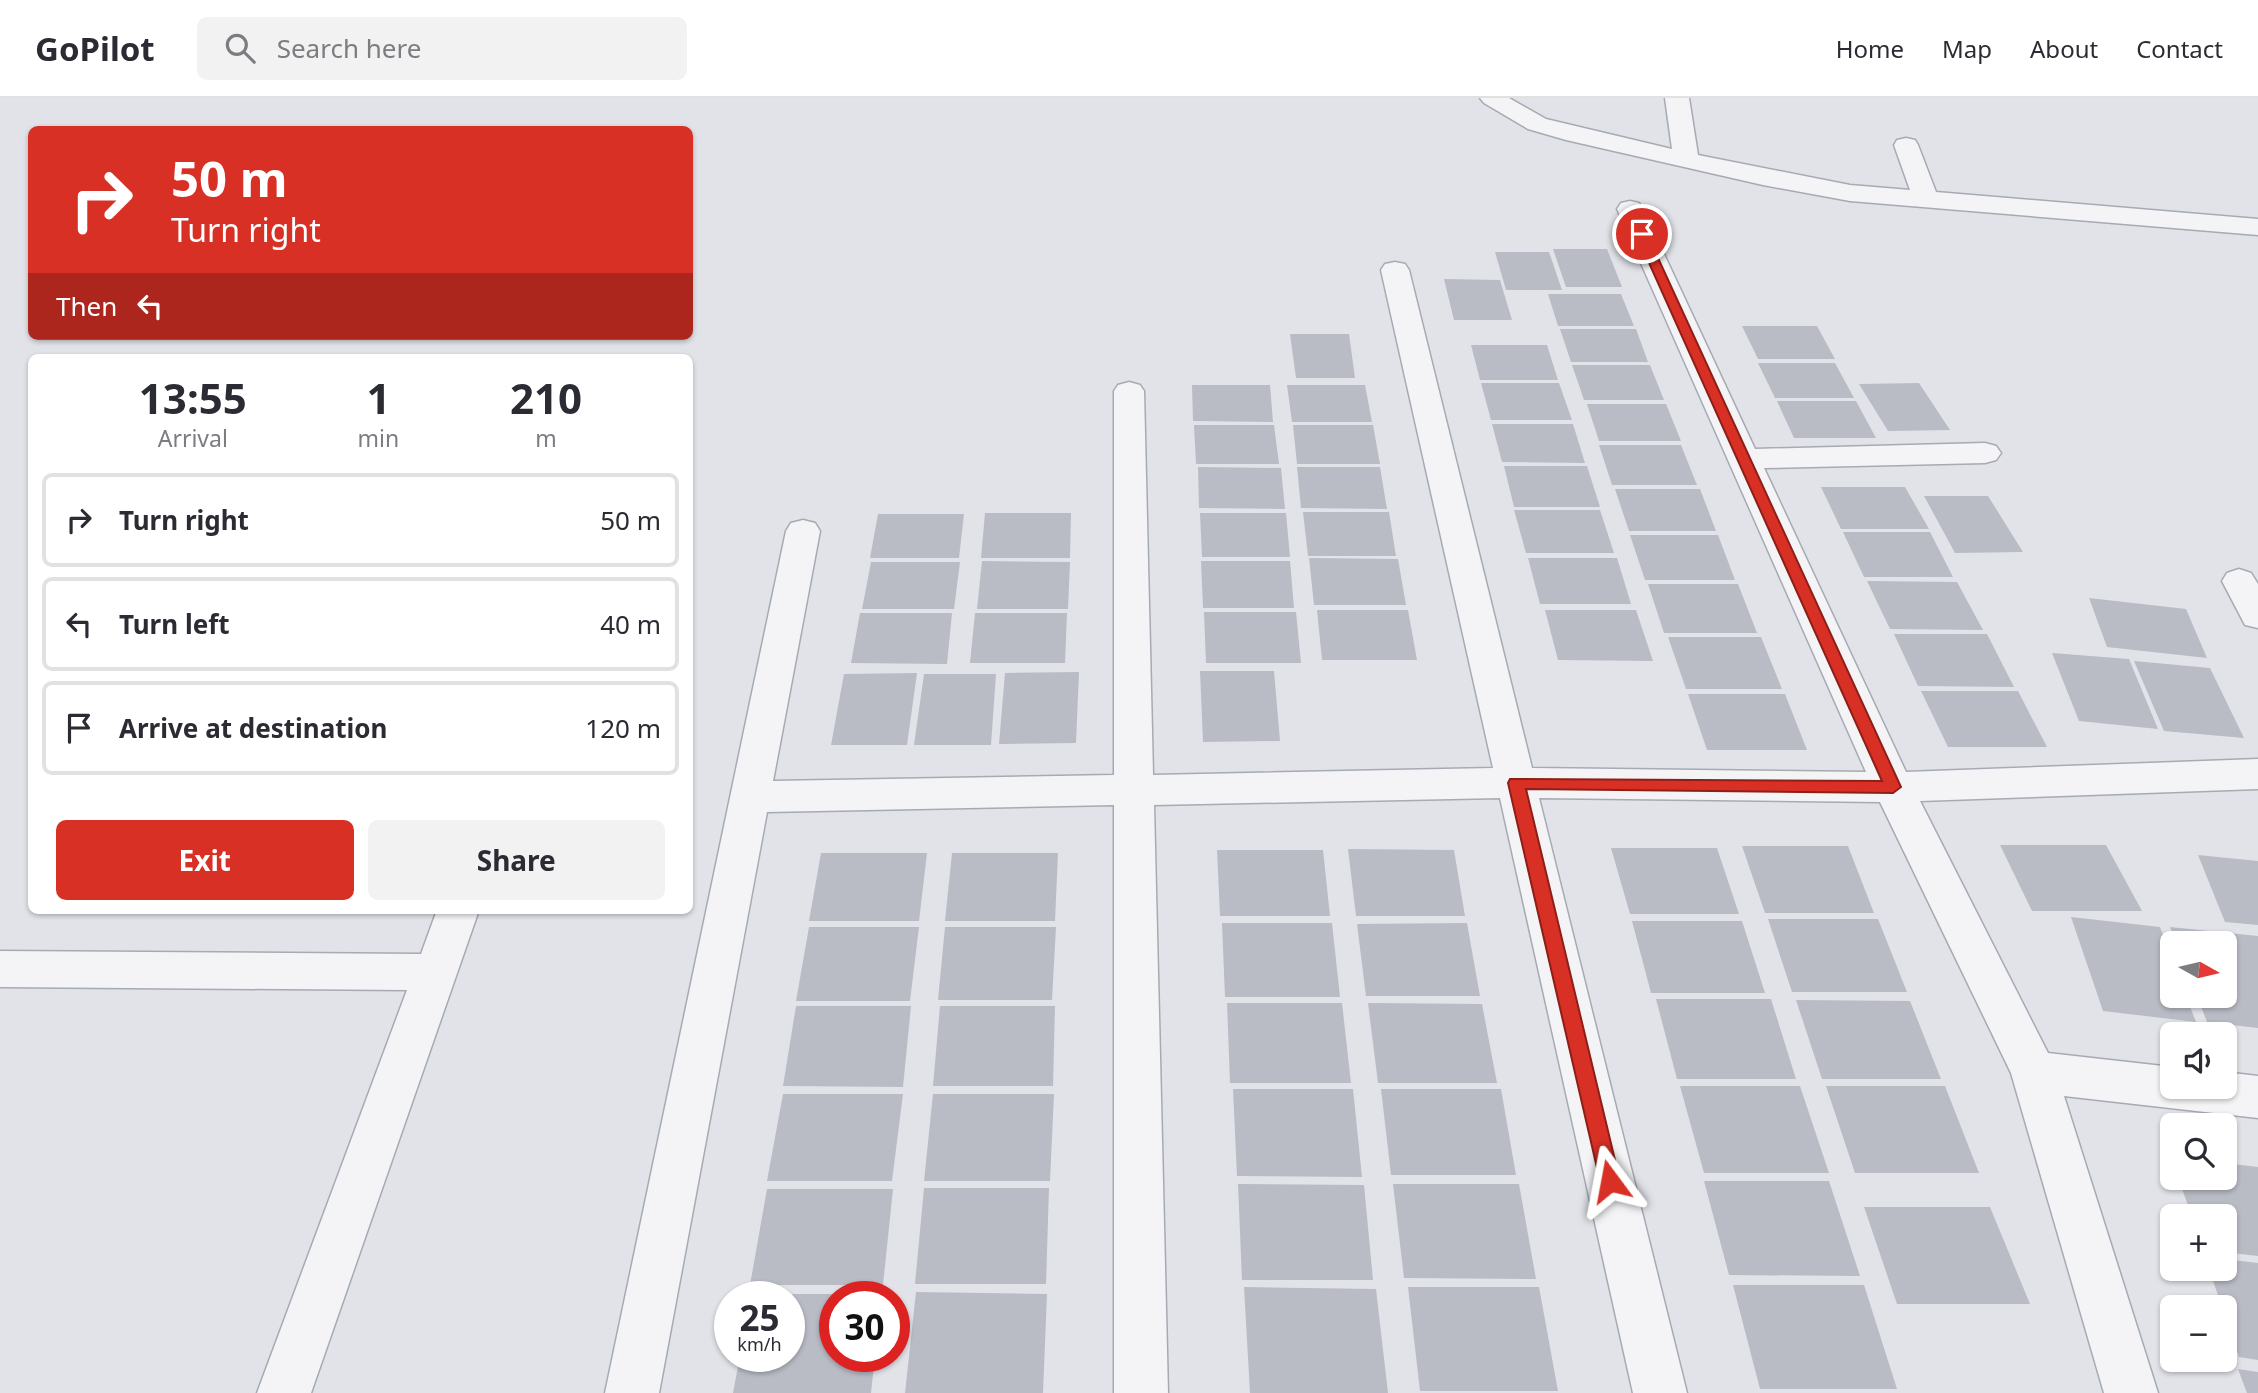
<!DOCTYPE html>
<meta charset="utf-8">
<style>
:root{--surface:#fff;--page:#f2f2f3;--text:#2b2b33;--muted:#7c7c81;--line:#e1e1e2;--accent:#d93025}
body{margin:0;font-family:"Noto Sans",sans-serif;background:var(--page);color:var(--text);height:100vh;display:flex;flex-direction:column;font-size:26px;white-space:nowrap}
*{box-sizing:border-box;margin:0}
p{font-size:23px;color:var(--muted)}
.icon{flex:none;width:38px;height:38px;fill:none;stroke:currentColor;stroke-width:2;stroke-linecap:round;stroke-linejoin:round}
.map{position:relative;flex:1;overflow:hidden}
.side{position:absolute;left:28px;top:256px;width:665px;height:560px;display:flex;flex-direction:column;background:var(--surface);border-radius:10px;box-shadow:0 2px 5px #0004}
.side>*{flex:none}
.hud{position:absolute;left:28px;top:28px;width:665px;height:214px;border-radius:10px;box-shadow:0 2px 5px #0004;background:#d93025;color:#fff;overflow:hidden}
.needle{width:46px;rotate:98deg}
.fabs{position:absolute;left:2160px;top:833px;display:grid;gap:14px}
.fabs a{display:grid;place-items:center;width:77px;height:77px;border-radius:10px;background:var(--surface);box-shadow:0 2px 5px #0004;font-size:35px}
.speed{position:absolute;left:714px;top:1183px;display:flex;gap:14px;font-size:35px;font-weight:700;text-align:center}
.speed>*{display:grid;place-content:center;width:91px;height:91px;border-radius:50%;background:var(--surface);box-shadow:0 2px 5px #0004;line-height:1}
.speed small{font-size:18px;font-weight:400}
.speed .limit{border:10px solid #d22;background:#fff;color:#111}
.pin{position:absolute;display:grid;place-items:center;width:60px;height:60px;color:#fff;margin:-30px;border:4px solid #fff;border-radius:50%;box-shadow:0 2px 7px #0007}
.me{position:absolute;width:77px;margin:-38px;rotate:347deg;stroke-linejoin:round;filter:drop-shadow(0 0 5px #0008)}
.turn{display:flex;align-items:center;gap:24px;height:147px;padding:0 28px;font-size:32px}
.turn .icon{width:91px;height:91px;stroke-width:2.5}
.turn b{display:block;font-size:49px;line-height:60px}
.then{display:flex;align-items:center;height:66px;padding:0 28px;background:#0003;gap:14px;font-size:26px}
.eta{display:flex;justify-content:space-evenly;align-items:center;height:119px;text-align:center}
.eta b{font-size:42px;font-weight:700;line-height:49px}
.action{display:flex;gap:14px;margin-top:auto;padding:14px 28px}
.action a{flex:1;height:80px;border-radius:10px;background:var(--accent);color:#fff;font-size:28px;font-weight:700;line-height:80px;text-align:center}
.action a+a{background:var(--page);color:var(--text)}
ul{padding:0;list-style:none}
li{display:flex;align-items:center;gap:21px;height:94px;margin:0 14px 10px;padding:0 14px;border:4px solid var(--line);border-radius:10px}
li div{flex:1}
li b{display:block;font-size:26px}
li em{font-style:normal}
header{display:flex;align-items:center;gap:42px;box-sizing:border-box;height:98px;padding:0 35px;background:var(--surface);border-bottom:2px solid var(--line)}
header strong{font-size:33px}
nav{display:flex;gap:38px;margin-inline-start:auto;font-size:24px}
.search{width:490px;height:63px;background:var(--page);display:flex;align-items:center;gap:18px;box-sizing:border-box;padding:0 24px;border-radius:10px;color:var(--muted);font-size:26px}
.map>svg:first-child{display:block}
.building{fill:#b9bcc5}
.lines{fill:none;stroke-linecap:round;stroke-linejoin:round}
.minor-casing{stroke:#a6aab3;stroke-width:3}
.minor{fill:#f4f4f7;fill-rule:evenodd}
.route{fill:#d93025;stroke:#8d1f18;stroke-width:2}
</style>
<header>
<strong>GoPilot</strong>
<div class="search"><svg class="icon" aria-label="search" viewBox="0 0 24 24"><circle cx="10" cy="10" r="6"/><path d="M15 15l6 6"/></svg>Search here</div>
<nav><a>Home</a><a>Map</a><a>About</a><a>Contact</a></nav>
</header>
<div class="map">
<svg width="2258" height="1295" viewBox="0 0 2258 1295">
<rect width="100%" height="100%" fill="#e1e3e9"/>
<path class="building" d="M1553 151H1607L1622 189H1566Z
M1495 154H1549L1562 192H1506Z
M1444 181 1500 182 1512 222H1454Z
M1548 196H1621L1634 228H1558Z
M1742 228H1817L1835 261H1758Z
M1560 231H1636L1648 264H1571Z
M1290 236H1349L1355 280H1296Z
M1471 247H1547L1558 282H1480Z
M1758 265H1835L1854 300H1775Z
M1572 267H1650L1664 302H1584Z
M1481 285H1559L1572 322H1491Z
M1919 285 1950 332 1888 333 1859 286Z
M1192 287H1270L1273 324 1193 323Z
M1287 287H1365L1372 324H1292Z
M1777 303H1856L1876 340H1794Z
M1587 306H1666L1681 343H1599Z
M1492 326H1573L1585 365 1502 364Z
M1194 327H1274L1279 366H1196Z
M1293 327H1373L1380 366H1297Z
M1599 347H1681L1697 387H1612Z
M1504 368H1587L1600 409H1514Z
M1198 369 1281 370 1285 411 1199 410Z
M1297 369H1380L1387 411 1301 410Z
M1821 389H1905L1929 431H1841Z
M1615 391H1700L1716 433H1629Z
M1924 398H1988L2023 454 1955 455Z
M1514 412H1600L1614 455H1526Z
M1303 414H1389L1396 458H1308Z
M985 415H1071L1070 460H981Z
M1200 415H1286L1290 459H1202Z
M878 416H964L959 460H870Z
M1843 434H1930L1953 479H1864Z
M1630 437H1718L1735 482H1645Z
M1309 460 1398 461 1406 507H1314Z
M1528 460H1617L1631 506H1540Z
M982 463 1070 464 1068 511H977Z
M1201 463H1290L1294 510H1203Z
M871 464H960L954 511H862Z
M1867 483 1957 484 1983 532 1890 531Z
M1648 486H1738L1757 535H1664Z
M2089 500 2186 511 2207 560 2107 549Z
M1317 512H1408L1417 562H1322Z
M1545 512H1636L1653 563 1558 562Z
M1204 514H1296L1301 565H1206Z
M860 515H952L947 566 851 565Z
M975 515H1067L1065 565H970Z
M1894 536H1987L2014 589 1918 588Z
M1668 539H1761L1782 591H1686Z
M2052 555 2129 561 2158 631 2079 623Z
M2134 563 2210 570 2244 640 2164 633Z
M1200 573H1274L1280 643 1203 644Z
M1079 574 1076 645 999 646 1005 575Z
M917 575 907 647H831L844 576Z
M924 576H996L991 647H914Z
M1921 593H2018L2047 649H1948Z
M1688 596H1785L1807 652H1707Z
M2000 747H2106L2142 813H2032Z
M1742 748H1848L1874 815H1765Z
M1611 750H1717L1739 816H1630Z
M1348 751 1454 752 1465 818H1356Z
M1217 752H1323L1330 818H1220Z
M821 755H927L919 823H809Z
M952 755H1058L1055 823H945Z
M2198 757 2258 763V827L2225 824Z
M2071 819 2160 829 2172 860V898H2186L2196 924 2103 913Z
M1768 821H1878L1907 894H1792Z
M1632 823H1742L1765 895H1651Z
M1222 825H1332L1340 899H1225Z
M1467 825 1480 898H1366L1357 826Z
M809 829H919L910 903H796Z
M945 829H1056L1052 902H938Z
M2170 829 2258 838V930L2207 924 2197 898H2224V845H2176Z
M1656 901H1771L1796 981H1677Z
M1796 902 1910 903 1941 981H1822Z
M1227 905H1342L1351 985H1230Z
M1368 905 1482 906 1497 985H1378Z
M796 908H911L903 989 783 988Z
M940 908H1055L1053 988H933Z
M1680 988H1800L1829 1075H1704Z
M1826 988H1945L1979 1075H1855Z
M1233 991H1353L1362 1079 1237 1078Z
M1381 991H1501L1516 1077H1391Z
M783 996H903L892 1083H767Z
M933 996H1054L1050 1083H924Z
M2224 1065 2258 1069V1158L2224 1154V1118H2192L2178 1080H2224Z
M1704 1083H1829L1860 1178 1729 1177Z
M1238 1086 1364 1087 1373 1182H1242Z
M1393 1086H1519L1536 1181 1404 1180Z
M924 1090H1049L1046 1186H915Z
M767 1091H893L883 1187H750Z
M1864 1109H1990L2030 1206H1897Z
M2224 1161 2258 1165V1262L2239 1259 2209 1171H2224Z
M1733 1187H1864L1897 1291H1760Z
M1244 1189 1376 1191 1388 1295H1250Z
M1408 1189H1539L1558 1293H1420Z
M916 1194 1047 1196 1043 1295H905Z
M751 1196H883L882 1199H835V1258H875L871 1295H733L740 1258H789V1199H750Z
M2238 1271 2258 1274V1295H2247Z"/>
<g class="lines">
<g class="minor-casing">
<path id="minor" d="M1480 0H1509L1546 21 1672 51 1665 0H1689L1698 57 1850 87 1910 92 1894 47 1897 42 1906 40 1915 42 1918 47 1936 94 2258 121V137L1850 103 1763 87 1566 42 1528 31 1484 5Z
M1630 103 1639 105 1643 111 1755 351 1985 345 1996 348 2001 355 1996 362 1985 365 1764 370 1906 674 2258 661V691L1920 703 2048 955 2172 969V989H2224V974L2258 978V1020L2064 998 2158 1295H2104L2011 975 1880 704 1539 700 1687 1295H1633L1500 700 1154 707 1168 1295H1114V707L767 714 659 1295H605L786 433 791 425 803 422 815 425 820 433 773 683 1114 677V293L1118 287 1129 284 1140 287 1144 293 1153 677 1493 670 1381 172 1385 166 1395 164 1405 166 1409 172 1532 670 1866 674 1617 111 1621 105Z
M2239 471 2251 475 2258 486V530L2245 527 2222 483 2227 475Z
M437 812H479L311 1295H257L407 892 0 889V853L421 856Z"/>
</g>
<use href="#minor" class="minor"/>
</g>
<path class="route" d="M1642 132 1647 136 1901 689 1893 695 1526 691 1620 1083 1617 1090 1610 1092 1603 1090 1600 1083 1508 685 1510 681 1882 683 1636 136Z"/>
</svg>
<div class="fabs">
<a><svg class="needle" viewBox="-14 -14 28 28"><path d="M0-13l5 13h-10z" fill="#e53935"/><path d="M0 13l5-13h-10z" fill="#7c7c81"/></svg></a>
<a><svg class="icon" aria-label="sound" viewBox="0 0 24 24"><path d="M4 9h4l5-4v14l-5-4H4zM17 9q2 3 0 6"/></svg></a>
<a><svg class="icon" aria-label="search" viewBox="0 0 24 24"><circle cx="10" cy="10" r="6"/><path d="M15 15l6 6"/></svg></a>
<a>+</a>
<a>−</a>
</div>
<div class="speed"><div>25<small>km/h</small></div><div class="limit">30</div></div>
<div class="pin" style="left:1642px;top:136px;background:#d93025"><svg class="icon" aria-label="arrive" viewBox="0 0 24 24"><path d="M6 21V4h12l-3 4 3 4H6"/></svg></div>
<svg class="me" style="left:1610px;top:1083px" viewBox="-20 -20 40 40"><path d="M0-17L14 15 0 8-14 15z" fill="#d93025" stroke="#fff" stroke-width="4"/></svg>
<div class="hud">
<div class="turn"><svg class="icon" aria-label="right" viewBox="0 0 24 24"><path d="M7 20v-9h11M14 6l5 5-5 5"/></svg><div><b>50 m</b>Turn right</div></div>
<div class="then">Then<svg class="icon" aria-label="left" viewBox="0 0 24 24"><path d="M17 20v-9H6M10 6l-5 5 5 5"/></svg></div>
</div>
<section class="side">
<div class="eta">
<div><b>13:55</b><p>Arrival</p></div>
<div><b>1</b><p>min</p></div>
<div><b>210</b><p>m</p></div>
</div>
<ul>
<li><svg class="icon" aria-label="right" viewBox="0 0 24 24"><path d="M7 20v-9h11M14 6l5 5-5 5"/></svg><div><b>Turn right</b></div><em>50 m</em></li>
<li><svg class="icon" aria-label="left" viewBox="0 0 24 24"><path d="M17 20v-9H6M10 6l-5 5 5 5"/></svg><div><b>Turn left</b></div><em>40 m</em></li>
<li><svg class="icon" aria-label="arrive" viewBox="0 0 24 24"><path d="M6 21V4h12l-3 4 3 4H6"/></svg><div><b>Arrive at destination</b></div><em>120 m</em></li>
</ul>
<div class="action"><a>Exit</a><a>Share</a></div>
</section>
</div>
